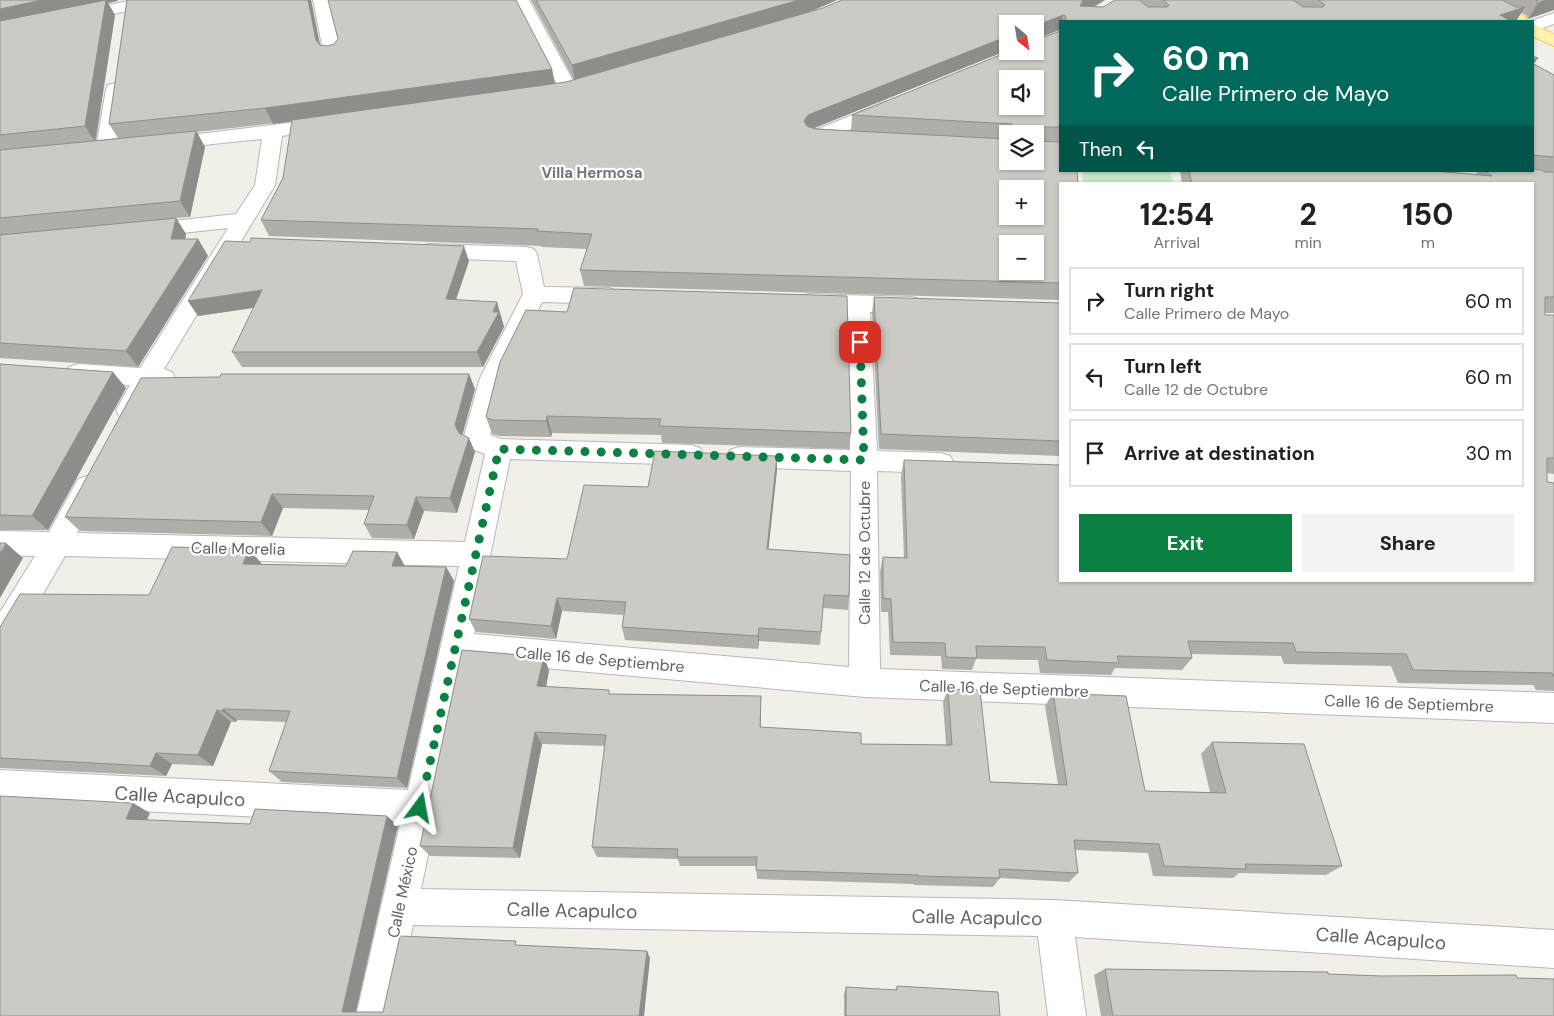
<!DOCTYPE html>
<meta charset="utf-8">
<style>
:root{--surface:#fff;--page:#f2f2f2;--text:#202124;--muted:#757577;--line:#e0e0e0;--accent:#0b8043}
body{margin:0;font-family:"DM Sans",sans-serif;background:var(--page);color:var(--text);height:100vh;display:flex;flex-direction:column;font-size:19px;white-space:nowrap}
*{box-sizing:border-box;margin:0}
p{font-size:16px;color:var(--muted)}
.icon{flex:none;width:28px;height:28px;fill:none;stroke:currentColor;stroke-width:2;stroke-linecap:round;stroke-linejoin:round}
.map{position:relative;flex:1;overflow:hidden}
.sheet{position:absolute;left:1059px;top:182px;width:475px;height:400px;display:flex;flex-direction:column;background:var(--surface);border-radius:0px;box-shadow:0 1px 4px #0004}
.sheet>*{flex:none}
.top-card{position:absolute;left:1059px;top:20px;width:475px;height:152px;border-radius:0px;box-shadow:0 1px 4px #0004;background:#00695c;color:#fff;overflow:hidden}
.needle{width:32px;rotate:150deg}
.tools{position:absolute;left:999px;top:15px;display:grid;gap:10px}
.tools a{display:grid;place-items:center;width:45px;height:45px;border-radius:0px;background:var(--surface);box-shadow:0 1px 4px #0004;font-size:25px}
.pin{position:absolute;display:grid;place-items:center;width:42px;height:42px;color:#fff;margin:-21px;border-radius:10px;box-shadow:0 2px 8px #0006}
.me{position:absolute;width:55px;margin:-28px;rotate:13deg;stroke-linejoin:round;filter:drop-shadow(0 0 4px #0008)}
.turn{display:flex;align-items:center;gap:18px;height:105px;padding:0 20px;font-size:22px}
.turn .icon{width:65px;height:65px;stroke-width:2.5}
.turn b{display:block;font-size:35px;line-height:42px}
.then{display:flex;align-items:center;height:48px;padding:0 20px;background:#0003;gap:10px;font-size:19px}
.eta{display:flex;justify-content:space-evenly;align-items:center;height:85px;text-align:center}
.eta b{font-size:30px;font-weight:700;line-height:35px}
.cta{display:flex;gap:10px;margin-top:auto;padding:10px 20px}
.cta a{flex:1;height:58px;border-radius:0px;background:var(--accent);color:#fff;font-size:20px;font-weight:700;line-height:58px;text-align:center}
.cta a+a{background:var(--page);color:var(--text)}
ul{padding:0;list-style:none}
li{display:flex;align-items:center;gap:15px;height:68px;margin:0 10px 8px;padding:0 10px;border:2px solid var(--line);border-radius:0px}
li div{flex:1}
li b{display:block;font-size:19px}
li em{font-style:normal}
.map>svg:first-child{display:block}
.green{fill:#c5e8c5}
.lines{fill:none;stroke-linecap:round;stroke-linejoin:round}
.minor-casing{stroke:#b5b8bc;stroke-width:2}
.major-casing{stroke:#f2c960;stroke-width:2}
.minor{fill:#fff;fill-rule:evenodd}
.major{fill:#fff2af;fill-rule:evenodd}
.wall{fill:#afaea9;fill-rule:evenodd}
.shaded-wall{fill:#8f8d8a}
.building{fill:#cccac5;stroke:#8f8d8a;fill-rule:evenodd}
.route{stroke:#0b8043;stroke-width:9;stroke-dasharray:0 16.2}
.labels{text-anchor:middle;stroke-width:4.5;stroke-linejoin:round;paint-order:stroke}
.far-neighbourhood-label{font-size:15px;font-weight:bold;fill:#70757a;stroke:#fff}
.street-label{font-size:16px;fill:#5f6368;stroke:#fff}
.near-street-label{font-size:19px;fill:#5f6368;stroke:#fff}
</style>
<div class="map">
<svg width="1554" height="1016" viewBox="0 0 1554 1016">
<rect width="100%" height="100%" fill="#f1efe8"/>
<path class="green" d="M1082 171H1170L1173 184H1083Z"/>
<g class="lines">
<g class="minor-casing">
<path id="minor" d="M133 0H165L163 4 157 5 0 37V27Z
M313 0H329L342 55 339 59 333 60 327 59 324 55Z
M513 0H529L578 90 576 94 569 96 562 94 560 90Z
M1554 13V24L1532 32 1531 21Z
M115 83 122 85 124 89 116 149 113 153 106 155 99 153 96 149 106 89 108 85Z
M887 101 894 103 896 107 894 111 822 141 815 143 808 141 805 137 808 133Z
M328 118 335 120 338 124 335 128 282 136 275 185 164 369 172 372 175 378 172 384 163 387 154 386 138 417 129 419 120 417 116 410 130 385 78 382 69 379 66 373 69 367 78 364 140 368 228 228 145 237 137 235 134 230 137 225 236 214 255 185 262 139 165 149 158 147 155 143 158 139Z
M428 244 526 247 534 249 537 254 544 287 609 288 617 291 620 296 617 301 609 304 542 302 504 378 490 435 501 439 691 445 700 448 704 455 700 462 691 465 510 459 474 634 849 667 851 471 739 467 730 464 726 457 730 450 739 447 850 450 847 311 809 310 801 308 797 302 801 296 809 294 911 297 919 299 923 305 919 311 911 313 870 312 877 451 941 453 950 456 954 463 950 470 941 473 877 471 880 669 1554 693V723L865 697 468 661 421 889 1054 900 1554 930V968L1075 937 1086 1016H1048L1038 936 413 925 394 1016H356L400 824 0 804V770L408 790 459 566 65 556 11 649 0 653V612L35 556 0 555V531L49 532 78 479 88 476 98 479 102 487 77 533 465 542 485 454 467 447 463 440 480 378 523 294 516 261 428 258 420 256 417 251 420 246Z"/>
</g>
<g class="major-casing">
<path id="major" d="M1473 0H1493L1525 17 1527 21H1507L1475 4Z
M1532 24 1554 34V46L1532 36Z"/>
</g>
<use href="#minor" class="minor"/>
<use href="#major" class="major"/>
</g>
<path class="wall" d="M0 0H118L117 1 108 3 115 15 96 141 118 138 109 124 127 0H311L320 45 552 69 555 84 566 82 574 80 531 0H837L810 12 823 8 842 0H1105L1094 7H1103L1139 0H1554L1528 19 1526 15 1521 13 1516 21H1060V31L1059 30 1035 40V41V24H1008V50L814 128 851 131 852 115 1060 31V300L584 286 580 270 587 249 542 247 541 246 269 236 261 220 283 178 292 121 197 132 205 147 190 217 176 218 186 234 185 239H198L208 256 138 367 0 358ZM1008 134H1035L1008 161Z
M1532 56 1534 64 1554 75V313H1545V315H1554V474L1547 473V482L1554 483V691L1536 690 1533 685 1398 683 1391 666 1284 664 1281 656 1191 654 1192 658 1182 670 1115 668 1111 675 1040 673 1038 660 976 659 972 670 942 669 941 656 890 655 888 612H881L880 571 883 557 904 558 901 475 904 460 1532 581V184H1182L1180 171H1435L1476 174 1478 171H1532Z
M469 261 456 300 502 317 501 318 504 327 483 367H242L232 352 254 308 198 316 188 301Z
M874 297 1060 303V456L879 449 872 313Z
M500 362 851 433 849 449 662 443 661 435 552 433 551 437 499 436 492 434 486 417Z
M0 364 126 388 48 530H0Z
M469 374 475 389 462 435 475 452 457 513 424 511 414 539 372 538 364 524 369 510 283 508 272 536 80 531 65 517Z
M777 470 768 549 849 596 848 610 823 608 820 645 759 641 758 649 625 640 622 627 624 615 562 611 556 639 476 632 469 619 567 559 648 487Z
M249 549 261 563 260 564 346 566 397 552 405 566 446 567 454 581 407 788 282 782 269 771 286 722 237 720 236 722H231L213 766 172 764 166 776 0 768V627L149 595Z
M549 670 546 687 611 694 761 696V727L861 744 946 745 943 702 948 689 990 782 1058 784 1045 706 1053 693 1145 791 1210 792 1201 754 1212 742 1342 866 1326 875 1239 873 1233 878 1153 876 1148 853 1075 850 1078 873 1069 882 1000 878 993 887 914 885V884L757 879 756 866H680L678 859 597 857 592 847 605 746 542 744 520 858 430 856 420 846Z
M1105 969 1381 976 1517 978 1554 1016H1101L1094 975Z
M897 986 1000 1016H844V994L846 987 895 990Z"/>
<path class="shaded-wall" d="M42 0H118L117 1 108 3 115 15 95 142 85 126 0 27V9Z
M308 0H311L322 55 316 40Z
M799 0H837L809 12 575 81 572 65Z
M1083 0H1105L1079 15 1080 6Z
M1547 0H1554V10L1528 19 1538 3Z
M1525 7 1516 21H1496L1500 15Z
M1063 15 1062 21H1060L1059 30 1035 40 1038 25Z
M1008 36V50L807 131 804 121 808 115Z
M1538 58 1532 66V60Z
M552 69 555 85 273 124 265 108Z
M196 131 205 147 190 217 180 201Z
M176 218 186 234 182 255 171 239Z
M198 239 208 256 138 367 126 351Z
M464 246 469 261 451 314 446 299Z
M262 290 271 305 198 316 188 301Z
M497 302 504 327 483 367 477 352Z
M113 372 126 388 48 530 32 516Z
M469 374 475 389 461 440 455 425Z
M547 416 552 433 551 437 546 421Z
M469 438 475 452 457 513 450 498Z
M777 456V470L767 563V549Z
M272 494 283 508 272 536 261 522Z
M416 497 424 511 414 539 407 525Z
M6 543 23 558 0 598V554Z
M249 549 261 563 255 577 243 564Z
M397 552 405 567 392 566Z
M446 567 454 581 407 788 397 778Z
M557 598 562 611 556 639 551 626Z
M759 628V641L758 649V636Z
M544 657 549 670 544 699 537 686Z
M761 696V709L760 739V727Z
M223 709 237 720 236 722 222 711Z
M217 710 231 722 213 766 198 755Z
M535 732 542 744 520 858 513 848Z
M156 753 172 764 166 776 150 766Z
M133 803 150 813 143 829 126 819Z
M387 816 398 826 355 1016 342 1012Z
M647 951 650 958 644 1016H639Z"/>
<path class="building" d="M0 0H42L0 9Z
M106 0 85 126 0 135V21Z
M127 0H308L316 40 320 45 327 46 334 44 338 39 328 0H516L552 69 265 108 109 124Z
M536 0H799L572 65Z
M842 0H1083L1080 6 1103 7 1115 0H1139L1148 7H1167L1169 5 1163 0H1293L1303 7H1323L1325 5 1318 0H1502L1516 7H1525L1500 15 1511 21H1065L1066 16 1063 15 1038 25 1037 33H1035V24H1008V36L808 115 804 121 807 126 815 129 1008 139V161H1035V134H1013V126L1012 124 852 115 1010 51H1035V41L1060 31V127H1038V141L1060 142V171H1077L1078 184H1060V283L580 270 592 234 537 231 538 229 261 220 283 178 292 120 566 82 823 8ZM1008 79H1035V106H1008ZM1008 189H1035V216H1008ZM1008 244H1035V271H1008Z
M1536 0H1547L1538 3Z
M1532 56 1538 58 1532 60Z
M1532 63 1554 75V157L1532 155Z
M196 131 180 201 0 218V150Z
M1532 169 1542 170 1544 172H1554V297H1545V315H1554V458H1547V482L1554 483V677L1552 673 1413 670 1406 654 1296 652 1293 643 1188 641 1192 658 1117 656 1119 663 1047 660 1045 647 976 646 977 658 946 657 945 643 893 642 891 599 883 598V557L907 558 904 460 1060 465V581H1532V184H1192L1189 171H1435L1492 176 1485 171H1532Z
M176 218 171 239H198L126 351 0 343V235Z
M251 238 464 246 446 299 497 302 493 312H499L477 352H232L262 290 188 301 225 241 250 242Z
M574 288 847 296 851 433 659 426 661 419 547 416 546 421 493 420 486 417 500 362 526 310 567 312Z
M874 297 1060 303V441L881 434Z
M0 364 113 372 32 516 0 515Z
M221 374H469L455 425 459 433 469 438 450 498 416 497 407 525 364 524 374 496 272 494 261 522 65 517 141 378 220 377Z
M655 451 777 456 767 549 850 555 849 596 824 595 821 632 759 628 758 636 622 627 626 602 557 598 551 626 469 619 483 556 567 559 584 485 648 487Z
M0 543H6L0 554Z
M172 547 249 549 243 564 346 566 353 551 397 552 392 566 446 567 397 778 269 771 290 711 223 709 222 711 217 710 198 755 156 753 150 766 0 758V627L20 594 149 595Z
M462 650 544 657 537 686 609 690V694L761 696 760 727 861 733V744L952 745 948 689 980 690 990 782 1067 785 1053 693 1126 696 1145 791 1226 793 1212 742 1304 744 1342 866 1245 864 1246 869 1164 866 1159 844 1074 840 1078 873 999 869 1000 878 918 876V875L756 870 757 857H677L678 849 592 847 606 735 535 732 513 848 420 846Z
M0 796 133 803 126 819 250 824 255 809 387 816 342 1012H383L400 936 516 941 515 945 647 951 639 1016H0Z
M1105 969 1328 972V974L1381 976 1516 975 1517 978 1554 979V1016H1113Z
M897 986 998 992 1000 1016H846V987L897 990Z"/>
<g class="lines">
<path class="route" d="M420 808 499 449 864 460 860 342"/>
</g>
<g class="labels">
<g class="far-neighbourhood-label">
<text x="592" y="178">Villa Hermosa</text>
</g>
<g class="street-label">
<text transform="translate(238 548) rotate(1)" y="6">Calle Morelia</text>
<text transform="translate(864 553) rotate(-90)" y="6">Calle 12 de Octubre</text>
<text transform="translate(600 659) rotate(5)" y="6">Calle 16 de Septiembre</text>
<text transform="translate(1004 688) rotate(2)" y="6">Calle 16 de Septiembre</text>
<text transform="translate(1409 703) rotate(2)" y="6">Calle 16 de Septiembre</text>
<text transform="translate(402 892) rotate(-78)" y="6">Calle México</text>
</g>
<g class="near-street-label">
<text transform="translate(180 796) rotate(3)" y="7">Calle Acapulco</text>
<text transform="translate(572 910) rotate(1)" y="7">Calle Acapulco</text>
<text transform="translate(977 917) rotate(1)" y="7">Calle Acapulco</text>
<text transform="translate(1381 938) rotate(4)" y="7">Calle Acapulco</text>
</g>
</g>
</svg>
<div class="tools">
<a><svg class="needle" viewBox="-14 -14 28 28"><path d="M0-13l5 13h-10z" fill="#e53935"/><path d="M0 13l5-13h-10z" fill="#757577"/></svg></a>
<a><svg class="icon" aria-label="sound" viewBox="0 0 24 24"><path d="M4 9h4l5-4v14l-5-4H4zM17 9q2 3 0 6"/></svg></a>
<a><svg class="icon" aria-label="layers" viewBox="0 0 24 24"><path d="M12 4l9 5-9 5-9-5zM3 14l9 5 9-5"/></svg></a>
<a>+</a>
<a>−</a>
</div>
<div class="pin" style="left:860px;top:342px;background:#d93025"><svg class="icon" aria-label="arrive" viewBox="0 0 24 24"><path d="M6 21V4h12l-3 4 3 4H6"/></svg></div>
<svg class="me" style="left:420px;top:808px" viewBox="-20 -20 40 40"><path d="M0-17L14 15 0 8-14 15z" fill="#0b8043" stroke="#fff" stroke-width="4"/></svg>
<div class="top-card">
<div class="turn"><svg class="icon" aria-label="right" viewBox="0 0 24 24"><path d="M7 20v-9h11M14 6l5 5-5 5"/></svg><div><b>60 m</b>Calle Primero de Mayo</div></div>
<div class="then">Then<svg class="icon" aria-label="left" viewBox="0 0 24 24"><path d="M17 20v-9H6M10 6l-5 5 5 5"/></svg></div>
</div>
<section class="sheet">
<div class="eta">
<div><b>12:54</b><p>Arrival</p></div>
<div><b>2</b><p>min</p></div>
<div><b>150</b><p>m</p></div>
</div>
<ul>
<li><svg class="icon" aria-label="right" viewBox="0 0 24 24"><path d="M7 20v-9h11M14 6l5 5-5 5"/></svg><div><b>Turn right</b><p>Calle Primero de Mayo</p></div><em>60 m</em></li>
<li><svg class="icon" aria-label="left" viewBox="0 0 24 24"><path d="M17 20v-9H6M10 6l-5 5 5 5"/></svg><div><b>Turn left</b><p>Calle 12 de Octubre</p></div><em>60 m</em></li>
<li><svg class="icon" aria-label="arrive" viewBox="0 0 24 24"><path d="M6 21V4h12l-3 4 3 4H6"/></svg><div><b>Arrive at destination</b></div><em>30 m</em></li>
</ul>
<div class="cta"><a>Exit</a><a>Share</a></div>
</section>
</div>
